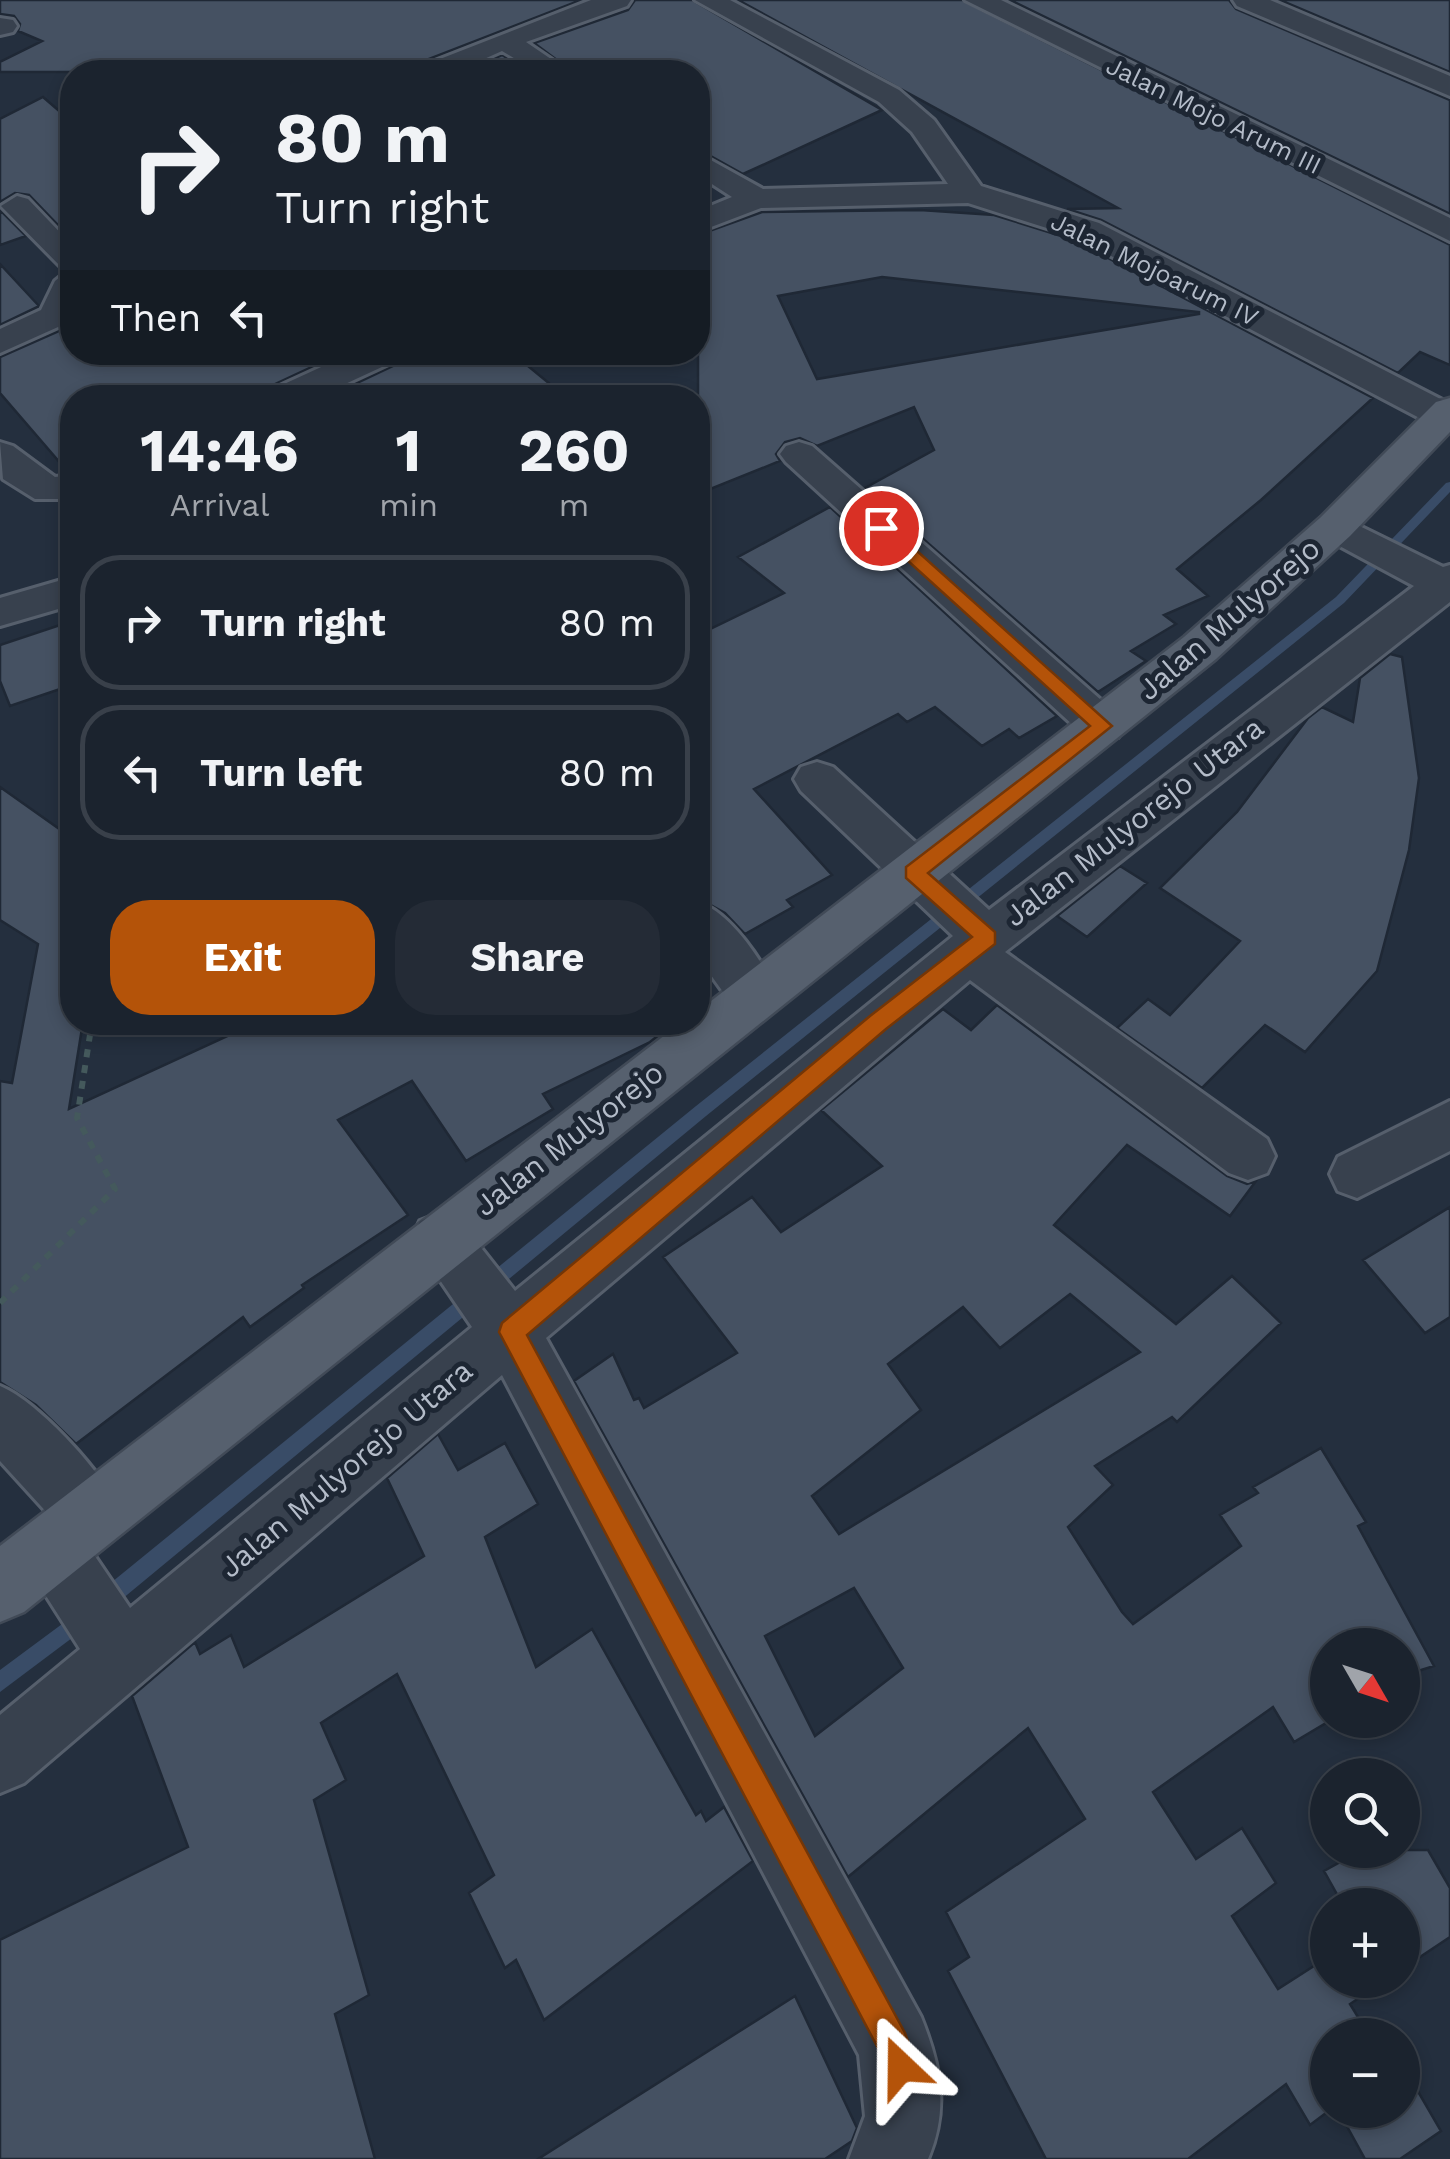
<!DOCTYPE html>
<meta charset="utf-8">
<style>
:root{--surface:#1b232e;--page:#242b36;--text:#f1f3f6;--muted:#a0a4aa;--line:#39404a;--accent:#b45309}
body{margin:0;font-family:"Work Sans",sans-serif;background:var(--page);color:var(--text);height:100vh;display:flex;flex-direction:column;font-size:38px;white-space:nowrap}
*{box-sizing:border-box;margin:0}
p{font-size:32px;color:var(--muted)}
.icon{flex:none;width:55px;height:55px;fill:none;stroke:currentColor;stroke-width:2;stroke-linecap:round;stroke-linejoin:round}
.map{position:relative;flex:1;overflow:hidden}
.drawer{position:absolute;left:60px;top:385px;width:650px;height:650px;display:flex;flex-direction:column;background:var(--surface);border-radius:40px;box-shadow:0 5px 15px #0003,0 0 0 2px var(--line)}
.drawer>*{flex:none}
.top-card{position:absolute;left:60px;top:60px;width:650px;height:305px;border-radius:40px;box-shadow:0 5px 15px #0003,0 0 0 2px var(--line);background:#1b232e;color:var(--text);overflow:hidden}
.needle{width:65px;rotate:129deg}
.buttons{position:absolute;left:1310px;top:1628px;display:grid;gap:20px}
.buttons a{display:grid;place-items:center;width:110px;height:110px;border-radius:50%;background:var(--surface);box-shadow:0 5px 15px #0003,0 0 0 2px var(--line);font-size:50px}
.pin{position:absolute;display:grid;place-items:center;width:85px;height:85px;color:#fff;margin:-42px;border:5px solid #fff;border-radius:50%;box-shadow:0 2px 10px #0007}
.me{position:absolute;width:110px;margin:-55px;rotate:337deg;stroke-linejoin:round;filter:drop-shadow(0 0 8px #0008)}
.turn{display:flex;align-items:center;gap:35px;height:210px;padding:0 50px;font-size:45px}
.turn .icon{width:130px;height:130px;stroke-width:2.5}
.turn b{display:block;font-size:70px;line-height:85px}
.then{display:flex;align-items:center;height:95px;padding:0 50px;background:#0003;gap:20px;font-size:38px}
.eta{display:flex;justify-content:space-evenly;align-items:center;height:170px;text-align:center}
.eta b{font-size:60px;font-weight:700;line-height:70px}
.cta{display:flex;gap:20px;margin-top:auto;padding:20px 50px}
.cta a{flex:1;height:115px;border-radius:40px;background:var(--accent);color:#fff;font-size:40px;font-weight:700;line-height:115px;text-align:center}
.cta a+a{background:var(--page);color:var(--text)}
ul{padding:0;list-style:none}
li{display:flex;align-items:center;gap:30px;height:135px;margin:0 20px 15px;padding:0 30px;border:5px solid var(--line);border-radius:40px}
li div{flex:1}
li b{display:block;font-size:38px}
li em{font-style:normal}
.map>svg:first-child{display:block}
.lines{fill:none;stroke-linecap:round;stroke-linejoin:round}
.stream{fill:#394c67;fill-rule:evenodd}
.building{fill:#455162;stroke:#1f2835;stroke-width:2.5;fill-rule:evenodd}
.minor-casing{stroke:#565f6c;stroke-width:6}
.major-casing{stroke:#414a57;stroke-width:5}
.path{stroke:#44595c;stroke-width:6;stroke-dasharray:8 8;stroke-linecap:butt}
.minor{fill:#38414e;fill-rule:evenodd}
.major{fill:#56606e;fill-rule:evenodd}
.route{fill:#b45309;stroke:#753606;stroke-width:2.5}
.labels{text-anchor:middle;stroke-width:10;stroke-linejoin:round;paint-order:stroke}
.far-street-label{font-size:25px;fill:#b4bcc9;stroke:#1d2633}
.street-label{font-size:30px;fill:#b4bcc9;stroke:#1d2633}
</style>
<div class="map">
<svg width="1450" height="2159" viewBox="0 0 1450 2159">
<rect width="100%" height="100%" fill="#242f3e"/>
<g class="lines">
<path class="stream" d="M1450 482V492L1344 603 706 1116 110 1609 103 1611 96 1609 94 1602 96 1595 696 1106 1336 597 1446 483Z
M81 1610 88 1612 90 1619 88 1626 0 1692V1670Z"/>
</g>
<path class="building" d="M0 0H581L421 62 413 72H0V62L42 41 18 31 20 24 14 16 0 14Z
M635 0H692L882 110 743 174 698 149V72H573L534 43 628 10Z
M738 0H962L1450 245V365L1420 352 1398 373 1101 220 1067 209 1118 208Z
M1010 0H1229L1236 9 1450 100V214Z
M1280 0H1450V72Z
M502 55 531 72H463Z
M43 97 72 122V220L58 225 29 195 15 193 0 202V119Z
M0 210 26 236 0 245Z
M920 210 994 215 1074 240 1373 398 1261 500 1177 569 1208 596 1164 615 1176 624 1131 651 1146 661 1098 692 865 488 934 450 914 407 817 446 800 438 785 442 776 454 780 461 698 494V235L762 212ZM882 277 1199 312V314L817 379 778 296Z
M0 264 39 306 0 325Z
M61 330 72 342V352H344L269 387 263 398H72V472H68L0 393V357Z
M404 352H511L567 398H325L399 363Z
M830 507 1057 716 1019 738 1009 729 982 746 935 707 907 722 898 714 754 789 832 875 787 900 793 907 745 934 725 913 698 898V635L784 593 738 557Z
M72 621V685L10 706 0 681V645Z
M1390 654 1402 657 1419 778 1409 850 1377 971 1305 1052 1265 1025 1202 1088 1117 1028 1148 999 1170 1015 1240 941 1160 888 1237 812 1308 718 1322 707 1353 722 1360 678Z
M0 787 72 838V1022H83L69 1109 258 1022H675L650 1042 543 1094 553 1109 466 1161 412 1081 338 1120 408 1215 302 1285 304 1288 250 1327 243 1317 76 1444 36 1405 0 1382V1081L12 1083 38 944 0 920Z
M1120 866 1147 883 1087 937 1057 916Z
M997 1005 1227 1176 1247 1184 1256 1181 1230 1216 1127 1145 1054 1225 1176 1324 1232 1276 1281 1323 1177 1422 1172 1417 1095 1466 1113 1485 1068 1527 1122 1612 1133 1624 1241 1546 1220 1515 1258 1493 1253 1487 1321 1448 1366 1522 1358 1526 1434 1666 1402 1676V1645H1328L1331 1720 1294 1742 1273 1707 1153 1792 1196 1859 1242 1828 1276 1883 1232 1916 1278 1989 1328 1957V1980H1386L1350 2004 1369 2035H1328L1330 2110 1310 2125 1286 2084 1188 2159H1046L948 1971 969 1957 946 1912 1085 1819 1028 1728 848 1877 574 1381 613 1354 634 1400 639 1398 644 1408 737 1353 663 1257 752 1197 781 1232 882 1166 821 1110 943 1009 971 1030ZM1070 1294 1140 1352 839 1534 812 1496 921 1410 888 1364 963 1307 1000 1348ZM854 1588 903 1668 815 1736 765 1636Z
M1450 1207V1317L1425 1333 1363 1260Z
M438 1434 458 1470 505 1443 538 1504 485 1537 536 1667 592 1629 696 1815 701 1811 706 1821 724 1807 753 1861 544 2020 516 1960 505 1968 469 1893 494 1875 397 1674 321 1723 346 1780 314 1800 369 1995 335 2014 375 2159H0V1940L188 1847 132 1696 195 1642 200 1654 231 1635 244 1667 424 1556 387 1478Z
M1362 1850H1428L1450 1888V1937L1402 1969V1905H1343L1324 1871Z
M795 1996 857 2128 852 2141 825 2159H538Z
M1405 2069 1441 2131 1400 2159H1365L1338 2110H1402Z"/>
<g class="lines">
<g class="minor-casing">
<path id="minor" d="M591 0H631L627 6 526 42 570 72H537L502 51 455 72H417L422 66Z
M695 0H730L899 90 934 120 981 186 1099 223 1450 404V426L1431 424 1075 237 968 203 761 208 698 232V211L732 197 698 175V153L763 189 948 184 912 132 879 102Z
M965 0H1001L1450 218V241Z
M1233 0H1270L1450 76V96L1237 6Z
M0 18 13 20 17 26 13 32 0 35Z
M17 196 28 199 72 245V316L67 323 0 353V329L41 310 55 281 66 272 1 206Z
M354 352H401L397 360 315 398H266L271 390Z
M0 442 13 446 55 477 72 475V499H35L3 479Z
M799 442 812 446 1118 715 1124 726 1118 737 1102 742 1086 737 786 462 780 454 786 446Z
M1335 514 1443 567 1450 565V602L1005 952 1267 1139 1275 1156 1267 1173 1248 1180 1229 1173 970 980 546 1338 921 2017C941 2067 949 2109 928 2159H849L865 2116 859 2055 502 1375 24 1783 0 1793V1715L80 1649 29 1569 19 1547 29 1525 50 1516 0 1461V1386C39 1402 107 1477 123 1516L114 1538 88 1546 130 1608 472 1327 412 1239 420 1221 440 1213 460 1221 515 1291 953 936 801 791 794 779 801 767 817 762 833 767 989 910 1414 586 1321 536 1315 527 1321 518Z
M72 577V605L0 626V598Z
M698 902C731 912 764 964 779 995L772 1010 754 1016 736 1010 698 957Z
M1450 1101V1151L1357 1198 1338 1191 1330 1174 1338 1157Z"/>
</g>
<g class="major-casing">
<path id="major" d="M1450 398V432L1350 536 1216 659 24 1612 0 1622V1546L682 1022H698V1011L1184 637 1320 518 1436 402Z"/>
</g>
<path class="path" d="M0 1303 115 1189 77 1118 92 1022"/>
<use href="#minor" class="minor"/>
<use href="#major" class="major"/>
</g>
<path class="route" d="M875 524H887L1112 726 928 873 995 932V944L886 1029 527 1335 905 2033 917 2067 912 2079 901 2083 889 2079 879 2050 499 1332 502 1323 870 1016 972 937 906 878V867L1090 726 875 531Z"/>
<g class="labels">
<g class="far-street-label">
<text transform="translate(1214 115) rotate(26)" y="9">Jalan Mojo Arum III</text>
<text transform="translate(1155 269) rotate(26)" y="9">Jalan Mojoarum IV</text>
</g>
<g class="street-label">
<text transform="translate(1229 619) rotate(-41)" y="10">Jalan Mulyorejo</text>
<text transform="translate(1134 822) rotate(-38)" y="10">Jalan Mulyorejo Utara</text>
<text transform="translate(569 1139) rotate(-38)" y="10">Jalan Mulyorejo</text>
<text transform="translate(346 1469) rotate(-40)" y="10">Jalan Mulyorejo Utara</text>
</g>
</g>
</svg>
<div class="buttons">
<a><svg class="needle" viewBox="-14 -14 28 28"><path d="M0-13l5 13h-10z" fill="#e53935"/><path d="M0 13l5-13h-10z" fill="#a0a4aa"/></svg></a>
<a><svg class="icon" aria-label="search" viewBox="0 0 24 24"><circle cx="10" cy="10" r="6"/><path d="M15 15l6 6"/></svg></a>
<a>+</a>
<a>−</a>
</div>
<div class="pin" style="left:881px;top:528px;background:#d93025"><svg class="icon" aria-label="arrive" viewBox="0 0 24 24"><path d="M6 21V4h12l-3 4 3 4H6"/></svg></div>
<svg class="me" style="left:901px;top:2067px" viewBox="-20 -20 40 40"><path d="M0-17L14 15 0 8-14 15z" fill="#b45309" stroke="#fff" stroke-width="4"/></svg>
<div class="top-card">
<div class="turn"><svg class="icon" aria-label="right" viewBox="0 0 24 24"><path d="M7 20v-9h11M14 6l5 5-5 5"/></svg><div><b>80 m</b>Turn right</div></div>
<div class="then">Then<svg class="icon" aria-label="left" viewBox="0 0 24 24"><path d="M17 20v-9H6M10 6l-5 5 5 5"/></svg></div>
</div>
<section class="drawer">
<div class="eta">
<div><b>14:46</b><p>Arrival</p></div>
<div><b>1</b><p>min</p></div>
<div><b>260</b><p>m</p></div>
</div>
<ul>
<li><svg class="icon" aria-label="right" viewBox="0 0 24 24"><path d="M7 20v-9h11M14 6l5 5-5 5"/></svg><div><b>Turn right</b></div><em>80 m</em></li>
<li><svg class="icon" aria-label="left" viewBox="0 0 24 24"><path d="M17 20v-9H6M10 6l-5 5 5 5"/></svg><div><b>Turn left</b></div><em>80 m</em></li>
</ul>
<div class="cta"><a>Exit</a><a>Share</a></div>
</section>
</div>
